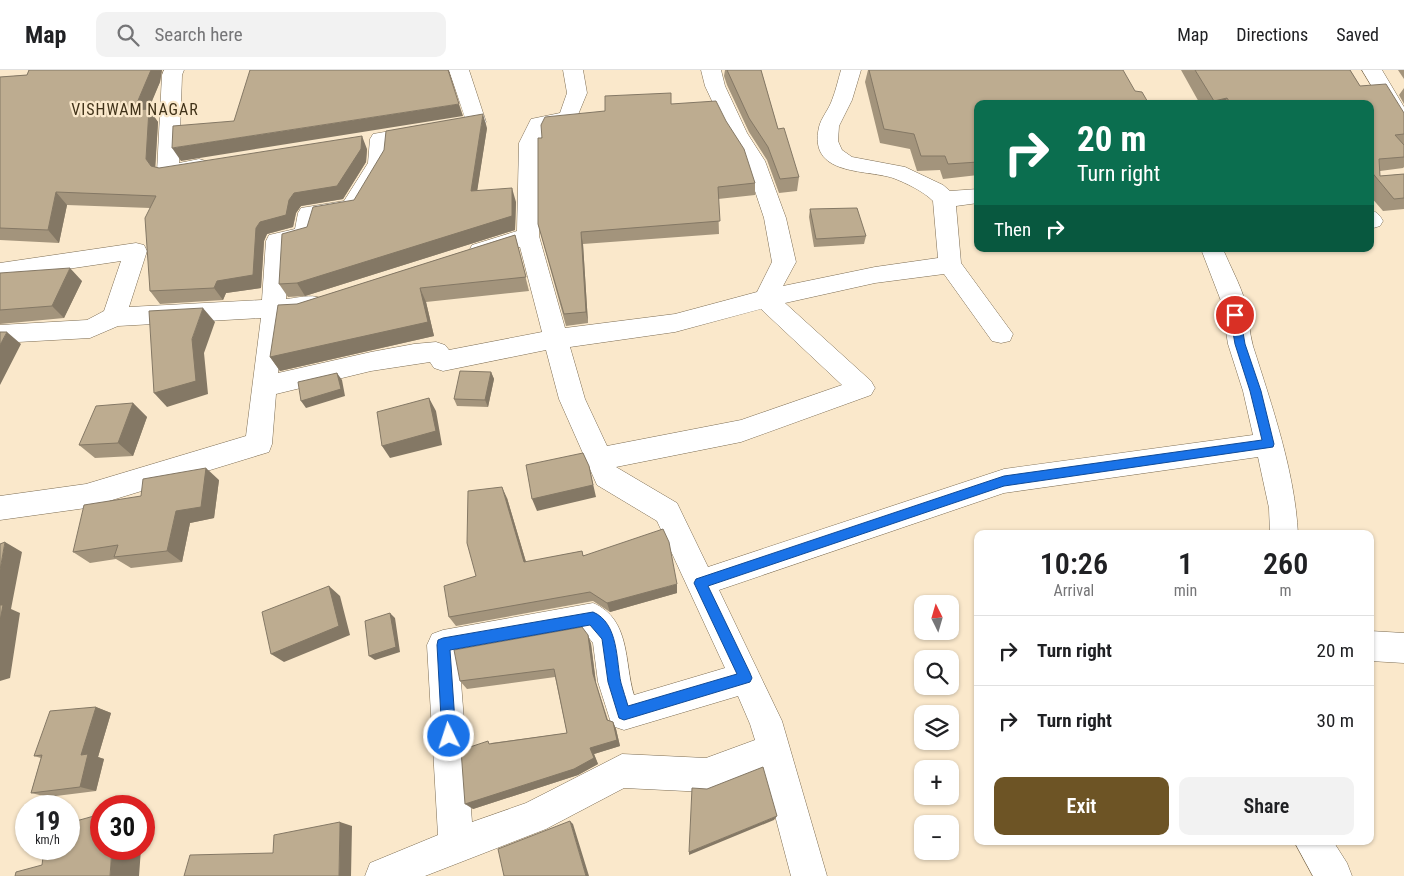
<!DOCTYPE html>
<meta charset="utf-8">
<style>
:root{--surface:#fff;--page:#f2f2f2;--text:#202124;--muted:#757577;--line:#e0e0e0;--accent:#6d5425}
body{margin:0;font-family:"Roboto Condensed",sans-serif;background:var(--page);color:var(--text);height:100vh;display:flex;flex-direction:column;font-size:19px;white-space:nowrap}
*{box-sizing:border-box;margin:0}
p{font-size:16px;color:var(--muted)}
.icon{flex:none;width:28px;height:28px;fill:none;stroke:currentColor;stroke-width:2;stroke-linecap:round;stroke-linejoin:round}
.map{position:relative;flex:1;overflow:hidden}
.details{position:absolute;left:974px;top:460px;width:400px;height:315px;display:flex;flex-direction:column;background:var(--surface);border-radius:10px;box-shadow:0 1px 4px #0004}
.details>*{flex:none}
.top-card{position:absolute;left:974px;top:30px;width:400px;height:152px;border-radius:10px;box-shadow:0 1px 4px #0004;background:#0b6e4f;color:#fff;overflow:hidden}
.needle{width:32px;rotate:355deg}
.buttons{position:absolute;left:914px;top:525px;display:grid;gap:10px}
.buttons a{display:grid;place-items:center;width:45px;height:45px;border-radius:10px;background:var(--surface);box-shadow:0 1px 4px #0004;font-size:25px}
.speed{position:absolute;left:15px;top:725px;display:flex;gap:10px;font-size:25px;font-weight:700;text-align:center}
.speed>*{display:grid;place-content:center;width:65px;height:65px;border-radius:50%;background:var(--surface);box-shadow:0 1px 4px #0004;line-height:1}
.speed small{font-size:12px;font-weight:400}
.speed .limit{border:8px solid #d22;background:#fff;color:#111}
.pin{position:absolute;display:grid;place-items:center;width:42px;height:42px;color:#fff;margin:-21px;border:2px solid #fff;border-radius:50%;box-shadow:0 1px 5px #0007}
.me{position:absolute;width:55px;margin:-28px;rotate:356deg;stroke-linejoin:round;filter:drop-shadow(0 0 4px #0008)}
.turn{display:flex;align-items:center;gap:18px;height:105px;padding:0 20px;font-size:22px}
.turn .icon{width:65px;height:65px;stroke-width:2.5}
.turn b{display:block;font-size:35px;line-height:42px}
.then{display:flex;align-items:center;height:48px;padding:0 20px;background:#0003;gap:10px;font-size:19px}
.eta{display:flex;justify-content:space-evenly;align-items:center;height:85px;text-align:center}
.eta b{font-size:30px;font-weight:600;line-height:35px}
.primary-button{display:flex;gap:10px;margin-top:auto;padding:10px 20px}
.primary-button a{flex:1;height:58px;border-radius:10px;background:var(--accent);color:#fff;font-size:20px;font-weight:600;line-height:58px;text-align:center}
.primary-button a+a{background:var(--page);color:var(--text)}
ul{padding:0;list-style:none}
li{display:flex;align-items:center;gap:15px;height:70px;padding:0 20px;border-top:1px solid var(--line)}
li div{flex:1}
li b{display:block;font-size:19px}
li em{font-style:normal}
header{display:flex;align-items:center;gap:30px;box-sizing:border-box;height:70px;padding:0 25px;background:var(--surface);border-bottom:1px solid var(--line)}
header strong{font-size:24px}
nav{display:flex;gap:28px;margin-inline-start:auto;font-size:18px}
.search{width:350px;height:45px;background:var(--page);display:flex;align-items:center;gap:12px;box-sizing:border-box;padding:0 18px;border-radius:10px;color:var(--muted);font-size:19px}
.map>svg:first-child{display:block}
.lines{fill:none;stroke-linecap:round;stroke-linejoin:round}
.street-casing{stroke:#7d6d53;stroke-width:1}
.street{fill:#fff;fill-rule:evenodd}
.wall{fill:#a3947c}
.shaded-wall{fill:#847865}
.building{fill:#bdac90;stroke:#847865}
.route{fill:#1a73e8;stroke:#114b97}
.labels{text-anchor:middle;stroke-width:4.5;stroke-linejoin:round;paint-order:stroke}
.far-neighbourhood-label{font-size:16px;letter-spacing:1px;fill:#403219;stroke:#fae8cb}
</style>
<header>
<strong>Map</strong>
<div class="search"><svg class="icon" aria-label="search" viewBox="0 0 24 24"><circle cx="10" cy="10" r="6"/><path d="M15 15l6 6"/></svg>Search here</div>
<nav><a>Map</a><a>Directions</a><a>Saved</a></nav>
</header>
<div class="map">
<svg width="1404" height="806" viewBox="0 0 1404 806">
<rect width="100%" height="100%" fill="#fae8cb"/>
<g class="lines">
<g class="street-casing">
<path id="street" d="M164 0H184L182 5 179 93 199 89 206 91 210 96 206 101 168 109 161 107 157 102 162 5Z
M449 0H469L486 52 483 56 476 58 390 74 388 93 359 143 319 149 316 164 313 170 288 176 286 229C298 228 310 224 321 228L325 234 321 240C309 245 298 246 285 247L278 303 371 282 414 274 436 272 445 275 449 280 542 262 520 177 480 189 472 187 469 181 472 175 517 161 519 73 531 49 560 43 567 23 563 0H583L587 23 575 52 546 58 539 73V166L565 258 675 244 757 222 772 192 764 148 745 91 727 63 705 16 701 0H721L725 16 747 63 765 91 786 148 796 192 783 216 875 197 938 188 933 131C923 121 906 113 893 108 864 99 808 106 819 57 821 48 829 39 832 30 836 20 838 10 841 0H861L852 30 839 56 838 71 842 80 852 87 905 97 943 115 950 121 978 119V133L956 136 961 193 1013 264 1010 271 1001 273 992 271 944 204 875 213 785 233 871 311 875 318 871 325 741 372 616 397 677 433 708 497 1004 399 1253 365 1243 321 1228 274 1221 231 1201 179H1223C1230 196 1240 214 1245 231 1249 246 1249 262 1253 276 1272 336 1295 402 1298 464H1270L1269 438 1258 387 1004 423 719 520 782 651 827 806H791L763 700 706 722 624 718 546 759 425 806H365L370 793 438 765 427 575 432 564 443 560 593 533C631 549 624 592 634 625L725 598 657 451 597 415 559 329 546 280 443 301 434 298 430 292 371 301 276 324 272 374 269 382 86 438 0 450V426L86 414 246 366 261 248 118 256 90 268 0 273V255L87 250 104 241 121 191 0 209V193L136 173 144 175 147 181 129 237 262 230 266 171 269 165 295 159 298 143 301 138 344 131 368 93 370 69 373 64 465 48ZM761 239 842 315 741 350 607 376 585 329 570 277 675 262ZM586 564 593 573 598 612 612 656 624 660 738 626 750 654 755 670 706 688 622 684 526 733 472 752 459 587Z
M1362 0H1382L1404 37V60L1397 58Z
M1370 140C1377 142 1379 144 1383 151L1380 156 1370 159Z
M1370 561 1404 563V593L1370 591Z
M1294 771H1333L1347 793 1352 806H1313Z"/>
</g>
<use href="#street" class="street"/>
</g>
<path class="wall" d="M29 0H162L160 12 148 39 158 52 155 97 159 98 367 79 366 92 343 129 301 136 296 143 293 157 267 164 264 171 261 218 226 223 223 230 160 234 150 221V138L67 135 59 173 0 170V7L27 5Z
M725 0H761L778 59 799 107 797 121 779 123 767 90 749 62 727 15 724 6Z
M868 0H1123L978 34V105L943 109 940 100 917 101 910 79 880 73 865 12Z
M1181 0H1350L1360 16 1404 43V97L1403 98 1380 101V106L1404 104V139L1383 141 1370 126V34H1200Z
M1398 0H1404V9Z
M1404 18V34L1399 25Z
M671 34 755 113V125L718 129 719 164 583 174 588 253 566 256 538 154 542 68Z
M487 58 477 120 516 132 515 160 305 226 288 227 279 214 307 157 354 130Z
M810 139 866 166 864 174 814 177 809 147Z
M515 165 529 221 426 232 434 266 280 301 270 287 297 234Z
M0 204 82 211 64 248 0 254Z
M491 302 494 309 488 337 457 336 454 329Z
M133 333 147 347 133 386 95 388 79 375Z
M219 410 214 448 190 453 182 492 131 498 116 489 90 493 73 482Z
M507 428 526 492 582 481 583 485 677 523 610 542 593 531 456 556 449 547 476 506Z
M588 565 591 574 596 613 608 650 613 652 616 659 620 676 594 684 598 694 578 705 473 739 491 673 567 663 555 607 467 619 460 611Z
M96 637 111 643 98 687 104 689 96 721 48 727 31 723 41 688 34 686Z"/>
<path class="shaded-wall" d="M151 0H162L160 12 143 53 134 40Z
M1227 28 1223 34H1212L1214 31Z
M459 34 463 46 181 91 172 78Z
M149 39 158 52 155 102 146 89Z
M483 44 487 58 475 135 471 121Z
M362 66 367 79 366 92 343 129 301 136 296 143 293 157 267 164 264 171 261 218 226 223 223 230 214 218 217 211 256 158 260 152 289 130 294 123Z
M512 118 516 132 515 160 305 226 297 213Z
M56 122 67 135 59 173 48 160Z
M581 162 583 174 588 253 586 242Z
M70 198 82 211 64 248 52 236Z
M420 218 426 232 434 266 280 301 270 287Z
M203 238 215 252 204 283 208 324 167 337 154 323 192 269Z
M7 262 21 274 0 315V275Z
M491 302 494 309 488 337 485 330Z
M337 303 342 310 345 326 306 338 301 331Z
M429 328 436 341 442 375 390 388 382 376Z
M133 333 147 347 133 386 118 373Z
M589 396 596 427 537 441 532 429Z
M206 398 219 410 214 448 190 453 182 492 167 481 176 441Z
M502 417 507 428 529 502 524 492Z
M5 472 22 482 11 539 20 543 10 608 0 611V500Z
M677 514V523L610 542 607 533Z
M329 516 340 526 350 565 284 592 271 584Z
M390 543 395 548 400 582 375 590 369 586Z
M588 565 591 574 596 613 610 657 593 604Z
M96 637 111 643 98 687 104 689 96 721 80 717 81 685Z
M613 652 616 659 620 676 594 684 598 694 578 705 473 739 465 734 590 678Z
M777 746 774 750 689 785V782Z
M570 751 573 754 589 806H586Z
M340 752 352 756 351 806H339Z
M112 779H141L139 806H110Z"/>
<path class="building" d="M29 0H151L134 40 149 39 146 89 151 96 159 98 362 66 361 79 337 116 294 123 289 130 286 145 260 152 256 158 253 205 217 211 214 218 150 221 145 148 156 126 56 122 48 160 0 158V7L27 5Z
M250 0H448L459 34 172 78 173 56 234 51Z
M727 0H761L778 59 784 58 799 107 780 109 768 77 749 48Z
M869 0H1123L1135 21 1142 22 1149 34H978V92L948 94 945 86H921L914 64 884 59Z
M1195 0H1350L1360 16 1386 14 1404 43V64L1395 65 1404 75V87L1379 89 1380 106 1404 104V128L1394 129 1370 100V34H1231L1227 28 1214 31Z
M671 23V34L716 31 726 51 744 79 755 113 718 117 720 151 581 162 586 242 564 244 538 154V68H542L541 55 545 47 605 41V26Z
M483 44 471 121 512 118V146L297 213 279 214 282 164 307 157 313 137 354 130 384 80 386 61Z
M857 138 866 166 816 169 810 139Z
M515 165 526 207 420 218 428 252 270 287 278 235 297 234Z
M70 198 52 236 0 240V203Z
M203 238 192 269 196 311 154 323 149 241Z
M0 262H7L0 275Z
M460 301 491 302 485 330 454 329Z
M337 303 341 319 301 331 298 312Z
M429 328 436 361 382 376 377 342Z
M133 333 118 373 79 375 96 336Z
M583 383 589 396 593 415 532 429 526 395Z
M206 398 201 437 176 441 167 481 114 487 118 475 73 482 84 435 141 426 143 409Z
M502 417 524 492 582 481 583 486 663 459 669 472 677 514 607 533 590 522 449 547 444 516 476 506 467 473 468 421Z
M5 472 0 500V474Z
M329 516 339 556 271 584 262 542Z
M0 535H3L0 551Z
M390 543 396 577 369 586 365 551Z
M582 557 588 565 593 604 607 650 613 652 617 670 590 678 594 688 574 699 465 734 461 680 488 671 489 674 567 663 554 599 460 611 454 580Z
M96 637 81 685 88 684 80 717 31 723 42 685 34 686 50 641Z
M763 697 777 746 689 782 692 718 707 719Z
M101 744V779H112L110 806H15L16 802 42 795 44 779H69V753Z
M570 751 586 806H504L498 779Z
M340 752 339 806H184L190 785 273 783 274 765Z"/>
<path class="route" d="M1235 242 1240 245 1245 274 1261 321 1274 374 1273 377 1004 416 708 516 750 603 752 608 750 612 624 650 619 648 608 612 602 569 590 555 450 580 456 666 454 671 449 673 444 671 442 666 437 575 438 570 443 568 593 542C619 553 616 591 621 613 623 621 626 628 628 636L737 604 694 513 696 509 1004 406 1262 370 1250 321 1235 274 1230 245Z"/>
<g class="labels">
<g class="far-neighbourhood-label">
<text x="135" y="45">VISHWAM NAGAR</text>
</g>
</g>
</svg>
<div class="buttons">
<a><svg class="needle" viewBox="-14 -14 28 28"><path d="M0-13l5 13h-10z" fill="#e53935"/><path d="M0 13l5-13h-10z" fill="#757577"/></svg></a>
<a><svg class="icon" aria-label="search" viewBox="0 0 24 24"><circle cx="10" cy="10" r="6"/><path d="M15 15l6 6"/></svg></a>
<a><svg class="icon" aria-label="layers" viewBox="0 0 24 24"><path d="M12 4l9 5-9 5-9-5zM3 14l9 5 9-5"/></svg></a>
<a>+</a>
<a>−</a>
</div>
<div class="speed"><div>19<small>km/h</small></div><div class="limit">30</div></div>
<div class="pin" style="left:1235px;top:245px;background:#d93025"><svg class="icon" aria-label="arrive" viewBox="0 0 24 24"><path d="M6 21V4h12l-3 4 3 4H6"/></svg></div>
<svg class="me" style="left:449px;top:666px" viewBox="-20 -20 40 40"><circle r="17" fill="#1a73e8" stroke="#fff" stroke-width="3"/><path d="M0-11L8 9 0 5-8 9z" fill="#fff"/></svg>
<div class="top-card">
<div class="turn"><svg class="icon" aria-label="right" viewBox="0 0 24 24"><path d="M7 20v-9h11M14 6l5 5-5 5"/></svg><div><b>20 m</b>Turn right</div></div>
<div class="then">Then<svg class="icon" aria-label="right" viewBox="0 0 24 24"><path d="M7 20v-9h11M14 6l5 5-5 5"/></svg></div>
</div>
<section class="details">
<div class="eta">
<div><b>10:26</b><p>Arrival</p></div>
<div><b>1</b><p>min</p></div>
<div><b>260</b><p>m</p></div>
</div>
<ul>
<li><svg class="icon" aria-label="right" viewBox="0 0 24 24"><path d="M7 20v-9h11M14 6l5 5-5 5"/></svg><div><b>Turn right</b></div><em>20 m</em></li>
<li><svg class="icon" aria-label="right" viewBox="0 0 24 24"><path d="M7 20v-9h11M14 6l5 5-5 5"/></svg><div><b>Turn right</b></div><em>30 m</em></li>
</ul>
<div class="primary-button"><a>Exit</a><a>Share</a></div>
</section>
</div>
